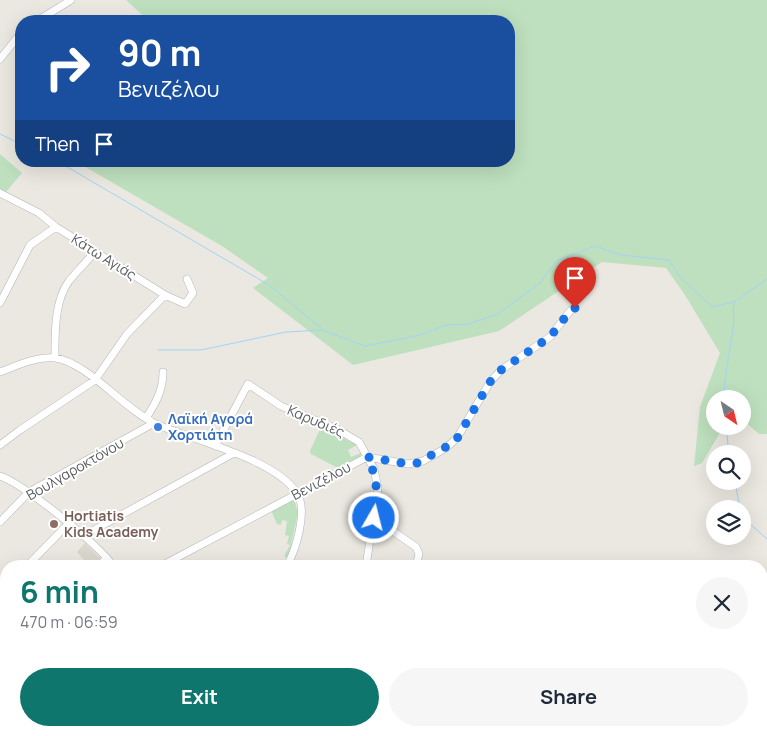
<!DOCTYPE html>
<meta charset="utf-8">
<style>
:root{--surface:#fff;--page:#f6f6f7;--text:#1f2937;--muted:#747a83;--accent:#0f766e}
body{margin:0;font-family:Manrope,sans-serif;background:var(--page);color:var(--text);height:100vh;display:flex;flex-direction:column;font-size:19px;white-space:nowrap}
*{box-sizing:border-box;margin:0}
p{font-size:16px;color:var(--muted)}
.icon{flex:none;width:28px;height:28px;fill:none;stroke:currentColor;stroke-width:2;stroke-linecap:round;stroke-linejoin:round}
.map{position:relative;flex:1;overflow:hidden}
.details{position:absolute;left:0px;top:560px;width:768px;height:176px;display:flex;flex-direction:column;background:var(--surface);border-radius:20px 20px 0 0;box-shadow:0 5px 20px #0002}
.details>*{flex:none}
.top-card{position:absolute;left:15px;top:15px;width:500px;height:152px;border-radius:20px;box-shadow:0 5px 20px #0002;background:#1a4fa0;color:#fff;overflow:hidden}
.needle{width:32px;rotate:145deg}
.buttons{position:absolute;left:706px;top:390px;display:grid;gap:10px}
.buttons a{display:grid;place-items:center;width:45px;height:45px;border-radius:50%;background:var(--surface);box-shadow:0 5px 20px #0002;font-size:25px}
.pin{position:absolute;display:grid;place-items:center;width:42px;height:42px;color:#fff;margin:-51px -21px;border-radius:50% 50% 50% 0;rotate:-45deg;box-shadow:0 0 5px #0007}
.pin .icon{rotate:45deg}
.me{position:absolute;width:55px;margin:-28px;rotate:8deg;stroke-linejoin:round;filter:drop-shadow(0 0 4px #0008)}
.turn{display:flex;align-items:center;gap:18px;height:105px;padding:0 20px;font-size:22px}
.turn .icon{width:65px;height:65px;stroke-width:2.5}
.turn b{display:block;font-size:35px;line-height:42px}
.then{display:flex;align-items:center;height:48px;padding:0 20px;background:#0003;gap:10px;font-size:19px}
.round{display:grid;place-items:center;flex:none;width:52px;height:52px;border-radius:26px;background:var(--page)}
.headline{display:flex;align-items:center;justify-content:space-between;height:85px;padding:0 20px}
h1{font-size:30px;font-weight:700;line-height:38px;color:var(--accent)}
.action{display:flex;gap:10px;margin-top:auto;padding:10px 20px}
.action a{flex:1;height:58px;border-radius:30px;background:var(--accent);color:#fff;font-size:20px;font-weight:700;line-height:58px;text-align:center}
.action a+a{background:var(--page);color:var(--text)}
.map>svg:first-child{display:block}
.education{fill:#dad7ce}
.green{fill:#bee0be}
.lines{fill:none;stroke-linecap:round;stroke-linejoin:round}
.stream{stroke:#a3d3f7;stroke-width:1}
.minor-casing{stroke:#b2b5b9;stroke-width:8}
.minor{stroke:#fff;stroke-width:7}
.route{stroke:#1a73e8;stroke-width:9;stroke-dasharray:0 16.2}
.shop-dot{fill:#3f7fe0;stroke:#fff;stroke-width:2}
.education-dot{fill:#8d6e63;stroke:#fff;stroke-width:2}
.labels{text-anchor:middle;stroke-width:4;stroke-linejoin:round;paint-order:stroke}
.street-label{font-size:14px;fill:#585c5f;stroke:#fff}
.shop-label{font-size:14px;font-weight:bold;fill:#366cbe;stroke:#fff;text-anchor:start}
.education-label{font-size:14px;font-weight:bold;fill:#785e54;stroke:#fff;text-anchor:start}
</style>
<div class="map">
<svg width="767" height="736" viewBox="0 0 767 736">
<rect width="100%" height="100%" fill="#eae8e0"/>
<path class="education" d="M85 543 100 558 91 566H84L81 563 84 560 77 552Z"/>
<path class="green" d="M126 0H767V434H759L743 420 742 399H715V426H724L702 463 694 466 700 407 720 353 685 295 666 268 602 262 499 331 353 365 253 288 268 278 222 246 75 161H509V21H149Z
M0 154 22 173 5 193 0 190Z
M321 427 346 435 345 439 351 442 353 439 357 445 348 450 351 457 361 453V456L338 468 311 454 310 451Z
M294 499 298 513 288 558 284 556 290 545 287 544 289 536 285 535 287 521 282 520 281 525 277 524 271 510Z"/>
<g class="lines">
<path class="stream" d="M0 134 21 144
M57 161 269 285 322 329
M158 350H201L286 332 322 330 365 346 420 335 446 325 468 324 498 314 540 283 556 261 595 246 621 255 669 260 681 278 712 307 734 302
M724 399C724 375 730 352 733 329 735 320 732 311 734 302L767 279
M726 426 729 454
M735 481 740 509
M742 513 747 521 767 539"/>
<g class="minor-casing">
<path id="minor" d="M37 21 71 0
M0 59 21 33
M0 193 39 213 56 227 165 295 185 304 193 293 187 279
M0 303 30 245 56 227
M55 358C55 335 54 301 69 281 77 271 87 262 95 251
M0 372C16 366 37 356 55 358 87 362 125 410 156 424 194 441 274 458 297 493 308 511 296 549 287 566
M146 418C156 403 163 390 163 372
M0 445 20 430 95 380 127 334 165 295
M215 446 248 384 281 406 337 429 359 442 374 469 378 488 366 566
M0 476C24 484 99 545 113 566
M374 518 416 547 419 554 416 566
M0 522 29 492 154 423
M83 536 234 453
M27 566 68 524
M98 566 107 558
M161 566 367 457 408 464 423 461 446 448 457 438 490 382 501 370 550 337 570 311 575 308
M0 594 6 588
M0 638 6 641
M761 670 767 667
M0 705 6 710
M32 730 40 736
M206 730 209 736
M127 736 128 730
M171 736 175 730
M399 736 412 730
M532 736 539 730"/>
</g>
<use href="#minor" class="minor"/>
</g>
<g class="lines">
<path class="route" d="M374 518C378 494 378 478 367 457L408 464 417 463 455 442 490 382 501 370 550 337 570 311 575 308"/>
</g>
<circle class="shop-dot" cx="158" cy="427" r="5"/>
<circle class="education-dot" cx="54" cy="524" r="5"/>
<g class="labels">
<g class="street-label">
<text transform="translate(104 257) rotate(32)" y="5">Κάτω Αγιάς</text>
<text transform="translate(316 421) rotate(23)" y="5">Καρυδιές</text>
<text transform="translate(75 469) rotate(-30)" y="5">Βουλγαροκτόνου</text>
<text transform="translate(321 481) rotate(-28)" y="5">Βενιζέλου</text>
</g>
<g class="shop-label">
<text x="168" y="424">Λαϊκή Αγορά<tspan x="168" dy="16">Χορτιάτη</tspan></text>
</g>
<g class="education-label">
<text x="64" y="521">Hortiatis<tspan x="64" dy="16">Kids Academy</tspan></text>
</g>
</g>
</svg>
<div class="buttons">
<a><svg class="needle" viewBox="-14 -14 28 28"><path d="M0-13l5 13h-10z" fill="#e53935"/><path d="M0 13l5-13h-10z" fill="#747a83"/></svg></a>
<a><svg class="icon" aria-label="search" viewBox="0 0 24 24"><circle cx="10" cy="10" r="6"/><path d="M15 15l6 6"/></svg></a>
<a><svg class="icon" aria-label="layers" viewBox="0 0 24 24"><path d="M12 4l9 5-9 5-9-5zM3 14l9 5 9-5"/></svg></a>
</div>
<div class="pin" style="left:575px;top:308px;background:#d93025"><svg class="icon" aria-label="arrive" viewBox="0 0 24 24"><path d="M6 21V4h12l-3 4 3 4H6"/></svg></div>
<svg class="me" style="left:374px;top:518px" viewBox="-20 -20 40 40"><circle r="17" fill="#1a73e8" stroke="#fff" stroke-width="3"/><path d="M0-11L8 9 0 5-8 9z" fill="#fff"/></svg>
<div class="top-card">
<div class="turn"><svg class="icon" aria-label="right" viewBox="0 0 24 24"><path d="M7 20v-9h11M14 6l5 5-5 5"/></svg><div><b>90 m</b>Βενιζέλου</div></div>
<div class="then">Then<svg class="icon" aria-label="arrive" viewBox="0 0 24 24"><path d="M6 21V4h12l-3 4 3 4H6"/></svg></div>
</div>
<section class="details">
<div class="headline"><div><h1>6 min</h1><p>470 m · 06:59</p></div><a class="round"><svg class="icon" aria-label="close" viewBox="0 0 24 24"><path d="M6 6l12 12M18 6L6 18"/></svg></a></div>
<div class="action"><a>Exit</a><a>Share</a></div>
</section>
</div>
